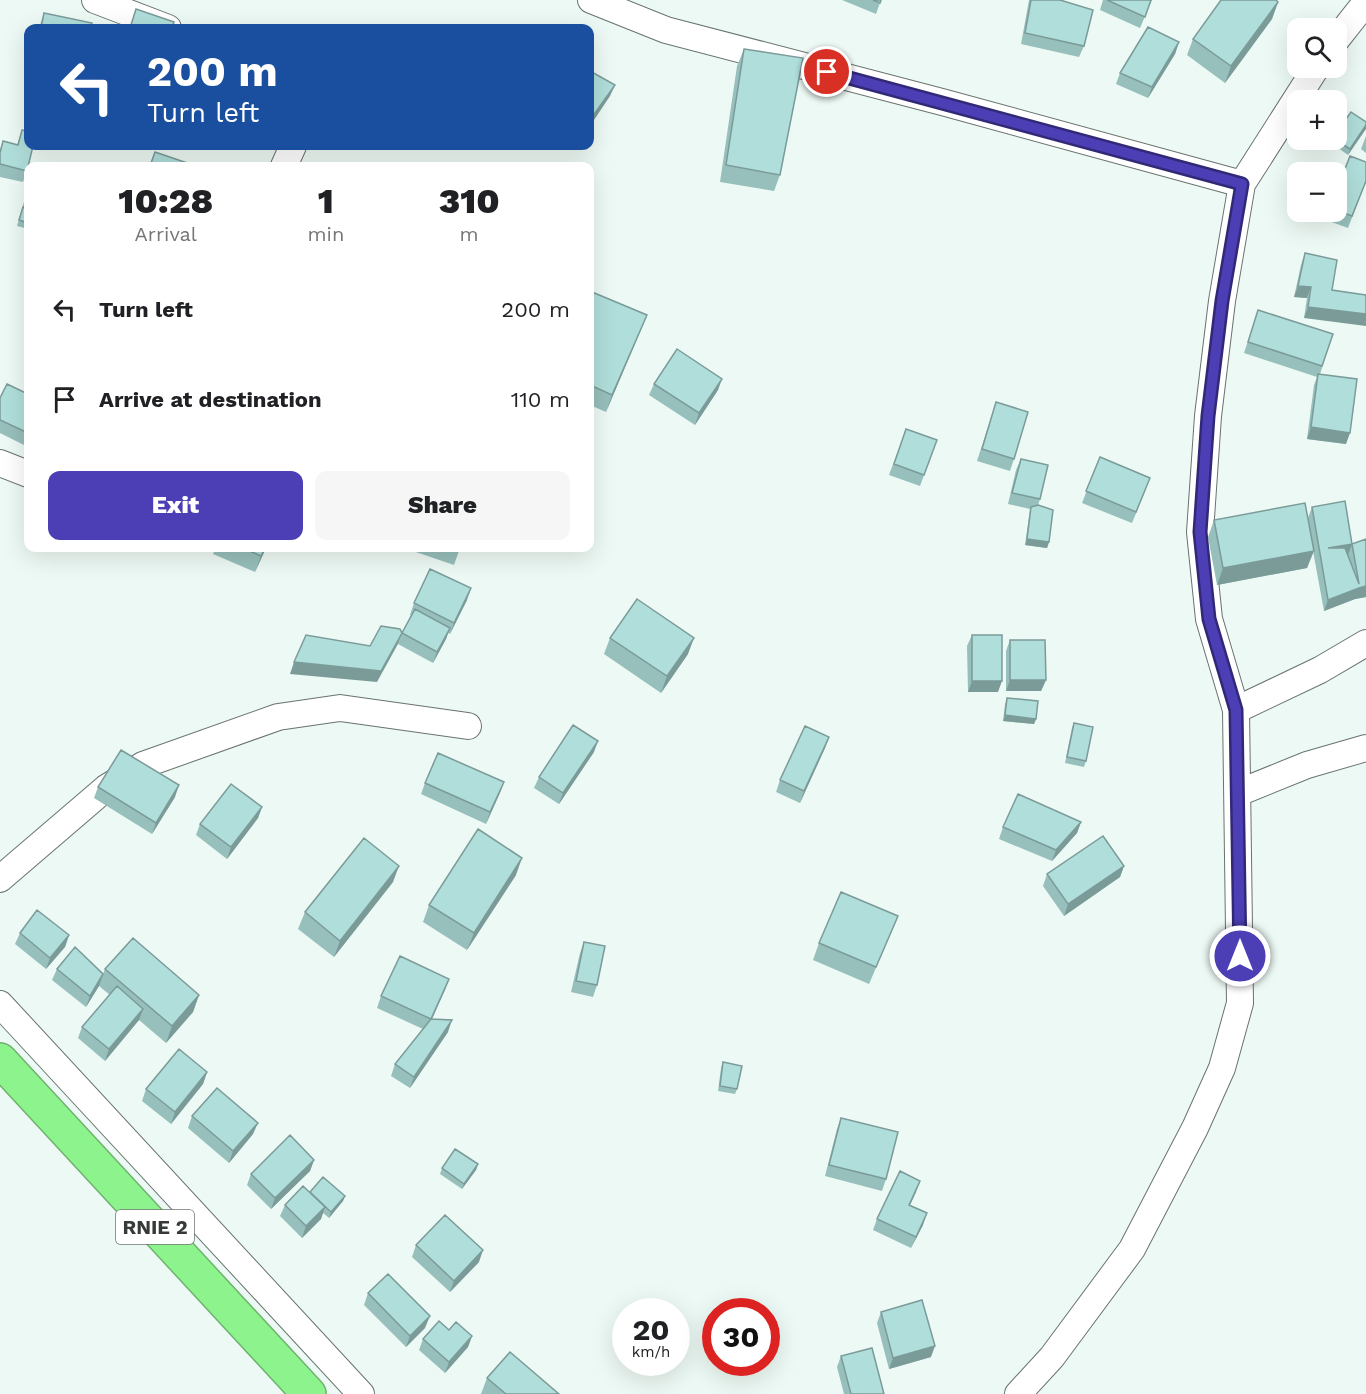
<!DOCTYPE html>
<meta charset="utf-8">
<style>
:root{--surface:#fff;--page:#f6f6f6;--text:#202124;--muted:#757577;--accent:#4c3fb6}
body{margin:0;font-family:"Work Sans",sans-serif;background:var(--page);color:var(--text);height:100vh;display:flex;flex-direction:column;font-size:22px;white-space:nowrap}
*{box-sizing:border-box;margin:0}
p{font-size:20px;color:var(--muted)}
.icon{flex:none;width:33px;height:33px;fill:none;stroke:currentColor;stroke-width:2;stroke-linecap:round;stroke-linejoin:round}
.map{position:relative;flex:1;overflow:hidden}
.sheet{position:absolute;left:24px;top:162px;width:570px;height:390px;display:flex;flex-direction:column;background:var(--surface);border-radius:12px;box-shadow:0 6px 24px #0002}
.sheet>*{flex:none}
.guide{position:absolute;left:24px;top:24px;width:570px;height:126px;border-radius:12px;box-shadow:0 6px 24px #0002;background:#1a4fa0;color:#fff;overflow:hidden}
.controls{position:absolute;left:1287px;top:18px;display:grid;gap:12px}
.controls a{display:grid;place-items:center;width:60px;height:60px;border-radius:12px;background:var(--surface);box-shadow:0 6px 24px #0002;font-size:30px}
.speed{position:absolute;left:612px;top:1298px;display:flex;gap:12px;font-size:30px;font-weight:700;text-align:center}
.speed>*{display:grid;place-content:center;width:78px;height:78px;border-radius:50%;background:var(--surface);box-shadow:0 6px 24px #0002;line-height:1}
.speed small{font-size:15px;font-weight:400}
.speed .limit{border:9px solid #d22;background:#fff;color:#111}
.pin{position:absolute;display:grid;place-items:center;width:51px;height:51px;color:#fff;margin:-26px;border:3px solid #fff;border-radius:50%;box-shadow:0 2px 6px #0007}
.me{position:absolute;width:66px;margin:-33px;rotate:0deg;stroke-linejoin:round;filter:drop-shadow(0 0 4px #0008)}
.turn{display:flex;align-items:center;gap:21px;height:126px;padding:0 24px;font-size:27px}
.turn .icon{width:78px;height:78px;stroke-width:2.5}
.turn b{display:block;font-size:42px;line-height:51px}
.eta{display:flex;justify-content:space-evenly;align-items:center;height:102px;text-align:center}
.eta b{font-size:36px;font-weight:800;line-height:42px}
.action{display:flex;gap:12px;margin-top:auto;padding:12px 24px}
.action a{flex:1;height:69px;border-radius:12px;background:var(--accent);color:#fff;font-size:24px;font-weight:800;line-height:69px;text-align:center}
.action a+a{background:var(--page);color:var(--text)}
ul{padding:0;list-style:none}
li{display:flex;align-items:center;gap:18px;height:90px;padding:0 24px}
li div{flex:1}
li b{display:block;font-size:22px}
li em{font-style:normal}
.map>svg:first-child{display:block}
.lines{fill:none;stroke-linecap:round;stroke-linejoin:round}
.street-casing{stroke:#69736e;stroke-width:28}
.highway-casing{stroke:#6fb36f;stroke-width:36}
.street{stroke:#fff;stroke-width:26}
.highway{stroke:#8df48d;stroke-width:33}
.wall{fill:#97bfbb}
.shaded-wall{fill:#7b9b99}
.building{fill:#b0deda;stroke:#7b9b99;stroke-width:1.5;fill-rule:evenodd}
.route-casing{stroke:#312976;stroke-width:15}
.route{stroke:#4c3fb6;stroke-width:10}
.labels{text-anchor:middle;stroke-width:5;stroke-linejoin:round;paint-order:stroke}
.shield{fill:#fff;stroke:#727574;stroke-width:1.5}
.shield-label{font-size:20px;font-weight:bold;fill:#363a38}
</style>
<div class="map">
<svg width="1366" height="1394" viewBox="0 0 1366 1394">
<rect width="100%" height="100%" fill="#edf9f4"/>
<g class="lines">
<g class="street-casing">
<path id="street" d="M95 0 168 28
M591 0 666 30 942 102 1242 184
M1336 40 1366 2
M284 166 293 146
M0 463 28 474
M1236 710 1320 670 1366 643
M1238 793 1307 765 1366 748
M0 879 106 788 143 765 278 717 340 708 468 726
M0 1004 361 1394
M1018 1394 1052 1357 1132 1249 1195 1128 1222 1068 1240 1003 1236 710 1209 619 1200 532 1208 416 1222 301 1242 184 1316 68"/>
</g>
<g class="highway-casing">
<path id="highway" d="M0 1060 309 1394"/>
</g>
<use href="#street" class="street"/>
<use href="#highway" class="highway"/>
</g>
<path class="wall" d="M842 0H881L876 14Z
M1029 0H1060L1084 46 1079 57 1021 44Z
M1103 0H1152L1140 28 1100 10Z
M1278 2 1272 19 1225 83 1187 55 1193 39Z
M44 13 91 28H39Z
M1179 42 1175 54 1148 98 1116 84 1120 73Z
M744 49 780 175 774 191 720 182 737 66Z
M1366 122V127L1348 155 1331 143 1333 140H1336Z
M22 130 27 171 23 182 0 177V149L3 141 17 145Z
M1366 136V153L1361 149Z
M1366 181 1348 228 1326 220 1329 212H1336V192Z
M28 188V229L17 226Z
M1305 253 1337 260 1304 318 1307 298 1294 297 1301 265Z
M590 298 647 315 640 332 606 412 590 405Z
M1258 310 1333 334 1320 374 1346 444 1307 439 1314 385 1317 377 1244 353Z
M654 384 718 390 695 425 649 395Z
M28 394V447L0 433V398Z
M996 402 1014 459 1010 471 977 461Z
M906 429 937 440 920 486 889 475Z
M1100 457 1146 489 1132 523 1082 503Z
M1021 459 1040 499 1038 505 1049 542 1047 548 1025 545 1030 509 1008 504 1016 470Z
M1312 507 1352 544 1366 539V597L1355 599 1324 611 1313 551 1307 568 1217 585 1208 537 1214 520 1308 518Z
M216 548H266L255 572 213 554Z
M404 548H460L454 565Z
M467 600 450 634 448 633 446 639 433 663 398 644 402 633 411 615H410L414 603Z
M972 635 998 692H968L967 646Z
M610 638 688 654 661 693 604 654Z
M1010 640 1046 680 1041 691H1006V651Z
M1007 698 1036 719 1034 724 1003 721 1005 704Z
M1074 723 1086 761 1084 767 1065 763 1072 728Z
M829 737 825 748 800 803 776 792 780 780Z
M594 752 559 804 534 788 539 777Z
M504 782 486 824 421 794 425 783Z
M98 787 175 797 152 834 94 798Z
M262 807 258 818 227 859 196 835 200 824Z
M1081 822 1077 833 1052 861 999 839 1003 827Z
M1124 866 1120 877 1064 916 1043 886 1047 874Z
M516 875 467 950 423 922 429 905Z
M393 882 334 957 298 929 305 912Z
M898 916 891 933 869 984 813 960 819 943Z
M20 933 69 935 65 947 46 969 15 944Z
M584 942 597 985 593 997 571 992 580 953Z
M57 969 103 974 105 969 199 995 193 1012 166 1043 139 1020 105 1061 78 1038 82 1027 110 995 99 986 86 1007 52 980Z
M449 979 432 1019 448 1032 410 1088 391 1076 395 1064 423 1029 377 1008 381 996Z
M723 1062 737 1089 735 1094 718 1091 721 1068Z
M207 1072 203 1084 171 1124 142 1101 146 1089Z
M192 1116 253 1134 229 1163 188 1128Z
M841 1118 886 1179 882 1191 825 1176 837 1129Z
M314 1160 310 1171 271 1209 247 1185 251 1174Z
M478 1164 476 1170 462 1189 440 1174 442 1168Z
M310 1192 345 1196 343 1201 329 1218 323 1213 321 1219 302 1238 280 1216 285 1205Z
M916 1192 910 1205 923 1225 911 1248 873 1230 877 1219Z
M416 1245 479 1262 450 1292 412 1257Z
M368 1293 425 1328 406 1347 364 1305Z
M881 1312 931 1357 889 1369 877 1323Z
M449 1330 472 1336 468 1347 445 1373 419 1350 423 1339Z
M841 1356 884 1394H844L837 1367Z
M487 1378 559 1394H481Z"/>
<path class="shaded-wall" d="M1278 2 1272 19 1225 83 1231 66Z
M1179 42 1175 54 1148 98 1152 87Z
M615 85 610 96 590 126V120Z
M1366 125V129L1348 155 1350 149Z
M1298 286 1311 287 1307 298 1294 297Z
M1308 307 1366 314V326L1304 318Z
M647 315 640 332 606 412 612 395Z
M722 379 718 390 695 425 699 413Z
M1311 427 1350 433 1346 444 1307 439Z
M1027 539 1049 542 1047 548 1025 545Z
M1352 544 1348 555 1323 560 1328 548Z
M265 548H266L255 572 261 556Z
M1314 551 1307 568 1217 585 1223 568Z
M1366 586V597L1355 599 1324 611 1328 600 1359 588Z
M471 588 467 600 450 634 454 623Z
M450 628 446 639 433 663 437 652Z
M402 633 398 644 377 682 290 674 294 662 381 671Z
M694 638 688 654 661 693 667 676Z
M1010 680H1046L1041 691H1006Z
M972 681H1002L998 692H968Z
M1005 715 1036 719 1034 724 1003 721Z
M829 737 825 748 800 803 804 791Z
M598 741 594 752 559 804 563 793Z
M504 782 500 793 486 824 490 812Z
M179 785 175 797 152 834 156 823Z
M262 807 258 818 227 859 231 847Z
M1081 822 1077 833 1052 861 1056 850Z
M522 858 516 875 467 950 474 933Z
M399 866 393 882 334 957 340 941Z
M1124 866 1120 877 1064 916 1068 904Z
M69 935 65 947 46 969 50 958Z
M103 974 99 986 86 1007 90 996Z
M449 979 445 990 427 1030 431 1019Z
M199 995 193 1012 166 1043 172 1026Z
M143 1009 139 1020 105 1061 109 1049Z
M452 1020 448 1032 410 1088 414 1077Z
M207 1072 203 1084 171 1124 175 1112Z
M258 1123 253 1134 229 1163 233 1151Z
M314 1160 310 1171 271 1209 275 1198Z
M478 1164 476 1170 462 1189 464 1184Z
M920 1181 916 1192 905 1216 909 1205Z
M345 1196 343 1201 329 1218 331 1212Z
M325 1207 321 1219 302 1238 306 1226Z
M927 1213 923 1225 911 1248 916 1237Z
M483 1250 479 1262 450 1292 454 1281Z
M430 1316 425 1328 406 1347 410 1336Z
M472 1336 468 1347 445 1373 449 1362Z
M935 1346 931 1357 889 1369 893 1358Z"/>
<path class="building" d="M873 0H881L880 3Z
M1031 0H1060L1093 10 1084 46 1025 33Z
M1107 0H1151L1145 17Z
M1221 0H1276L1278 2 1231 66 1193 39Z
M136 9 174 22 172 28H130Z
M44 13 92 23 91 28H41Z
M1148 27 1179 42 1152 87 1120 73Z
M744 49 803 58 780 175 726 165Z
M590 71 615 85 590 120Z
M1351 112 1366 122V125L1350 149 1336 140V133Z
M22 130 28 131V146H33L27 171 0 164V153L3 141 18 145Z
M155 152 196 166H150Z
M1350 156 1366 162V181L1352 216 1336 210V192Z
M28 190V204L25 203Z
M23 207 28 209V223L19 220Z
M1305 253 1337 260 1332 290 1366 295V314L1308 307 1311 287 1298 286Z
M592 292 647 315 612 395 590 385V298Z
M1258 310 1333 334 1322 366 1248 342Z
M677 349 722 379 699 413 654 384Z
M1318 374 1357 379 1350 433 1311 427Z
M7 384 28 394V433L0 420V398Z
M996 402 1028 412 1014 459 982 449Z
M906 429 937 440 924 475 894 464Z
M1100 457 1150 478 1136 512 1086 491Z
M1021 459 1048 465 1040 499 1012 493Z
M1345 501 1352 544 1366 539V586L1359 588 1328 600 1312 507ZM1352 544 1359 584 1345 548H1328Z
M1305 503 1314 551 1223 568 1214 520Z
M1038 505 1053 510 1049 542 1027 539 1031 507Z
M243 548H265L261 556Z
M430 569 471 588 454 623 414 603Z
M637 599 694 638 667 676 610 638Z
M415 609 450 628 437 652 402 633Z
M381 626 400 629 402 633 381 671 294 662 306 635 370 646Z
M972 635H1002V681H972Z
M1010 640H1045L1046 680H1010Z
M1007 698 1038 701 1036 719 1005 715Z
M1074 723 1093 727 1086 761 1067 757Z
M573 725 598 741 563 793 539 777Z
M805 726 829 737 804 791 780 780Z
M121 750 179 785 156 823 98 787Z
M438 753 504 782 490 812 425 783Z
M231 784 262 807 231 847 200 824Z
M1018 794 1081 822 1056 850 1003 827Z
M478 829 522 858 474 933 429 905Z
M1103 836 1124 866 1068 904 1047 874Z
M364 838 399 866 340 941 305 912Z
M841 892 898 916 876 967 819 943Z
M37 910 69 935 50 958 20 933Z
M133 938 199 995 172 1026 105 969Z
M584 942 605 946 597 985 576 981Z
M75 947 103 974 90 996 57 969Z
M400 956 449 979 431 1019 381 996Z
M117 986 143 1009 109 1049 82 1027Z
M431 1019 452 1020 414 1077 395 1064Z
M179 1049 207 1072 175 1112 146 1089Z
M723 1062 742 1066 737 1089 720 1086Z
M217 1088 258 1123 233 1151 192 1116Z
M841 1118 898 1132 886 1179 829 1165Z
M290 1135 314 1160 275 1198 251 1174Z
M455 1149 478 1164 464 1184 442 1168Z
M900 1171 920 1181 909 1205 927 1213 916 1237 877 1219Z
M323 1177 345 1196 331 1212 310 1192Z
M303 1186 325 1207 306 1226 285 1205Z
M445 1215 483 1250 454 1281 416 1245Z
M388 1274 430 1316 410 1336 368 1293Z
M922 1300 935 1346 893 1358 881 1312Z
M439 1321 449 1330 456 1322 472 1336 449 1362 423 1339Z
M872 1348 884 1394H851L841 1356Z
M510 1352 559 1394H506L487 1378Z"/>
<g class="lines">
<g class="route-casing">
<path id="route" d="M827 72 1242 184 1222 301 1208 416 1200 532 1209 619 1236 710 1240 956"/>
</g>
<use href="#route" class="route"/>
</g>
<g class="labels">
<rect class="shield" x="116" y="1210" width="78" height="34" rx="4.5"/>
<g class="shield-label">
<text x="155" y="1234">RNIE 2</text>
</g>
</g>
</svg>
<div class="controls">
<a><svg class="icon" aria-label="search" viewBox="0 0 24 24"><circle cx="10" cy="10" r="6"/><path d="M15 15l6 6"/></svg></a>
<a>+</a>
<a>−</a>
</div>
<div class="speed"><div>20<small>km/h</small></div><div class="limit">30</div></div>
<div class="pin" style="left:827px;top:72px;background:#d93025"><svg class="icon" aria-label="arrive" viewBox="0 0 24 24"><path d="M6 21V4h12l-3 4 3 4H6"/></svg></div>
<svg class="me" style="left:1240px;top:956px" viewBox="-20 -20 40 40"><circle r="17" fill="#4c3fb6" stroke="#fff" stroke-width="3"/><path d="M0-11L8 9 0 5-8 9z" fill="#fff"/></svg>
<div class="guide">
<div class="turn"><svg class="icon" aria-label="left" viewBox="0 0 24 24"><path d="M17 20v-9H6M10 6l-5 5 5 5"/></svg><div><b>200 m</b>Turn left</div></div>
</div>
<section class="sheet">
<div class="eta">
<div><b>10:28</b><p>Arrival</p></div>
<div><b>1</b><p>min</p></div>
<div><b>310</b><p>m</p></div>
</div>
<ul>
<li><svg class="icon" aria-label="left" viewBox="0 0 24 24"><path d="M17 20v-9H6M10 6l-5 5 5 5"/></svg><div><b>Turn left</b></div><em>200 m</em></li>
<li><svg class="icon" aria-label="arrive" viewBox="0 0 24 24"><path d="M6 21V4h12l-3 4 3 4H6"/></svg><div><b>Arrive at destination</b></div><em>110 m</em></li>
</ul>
<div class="action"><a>Exit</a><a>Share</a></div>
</section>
</div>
